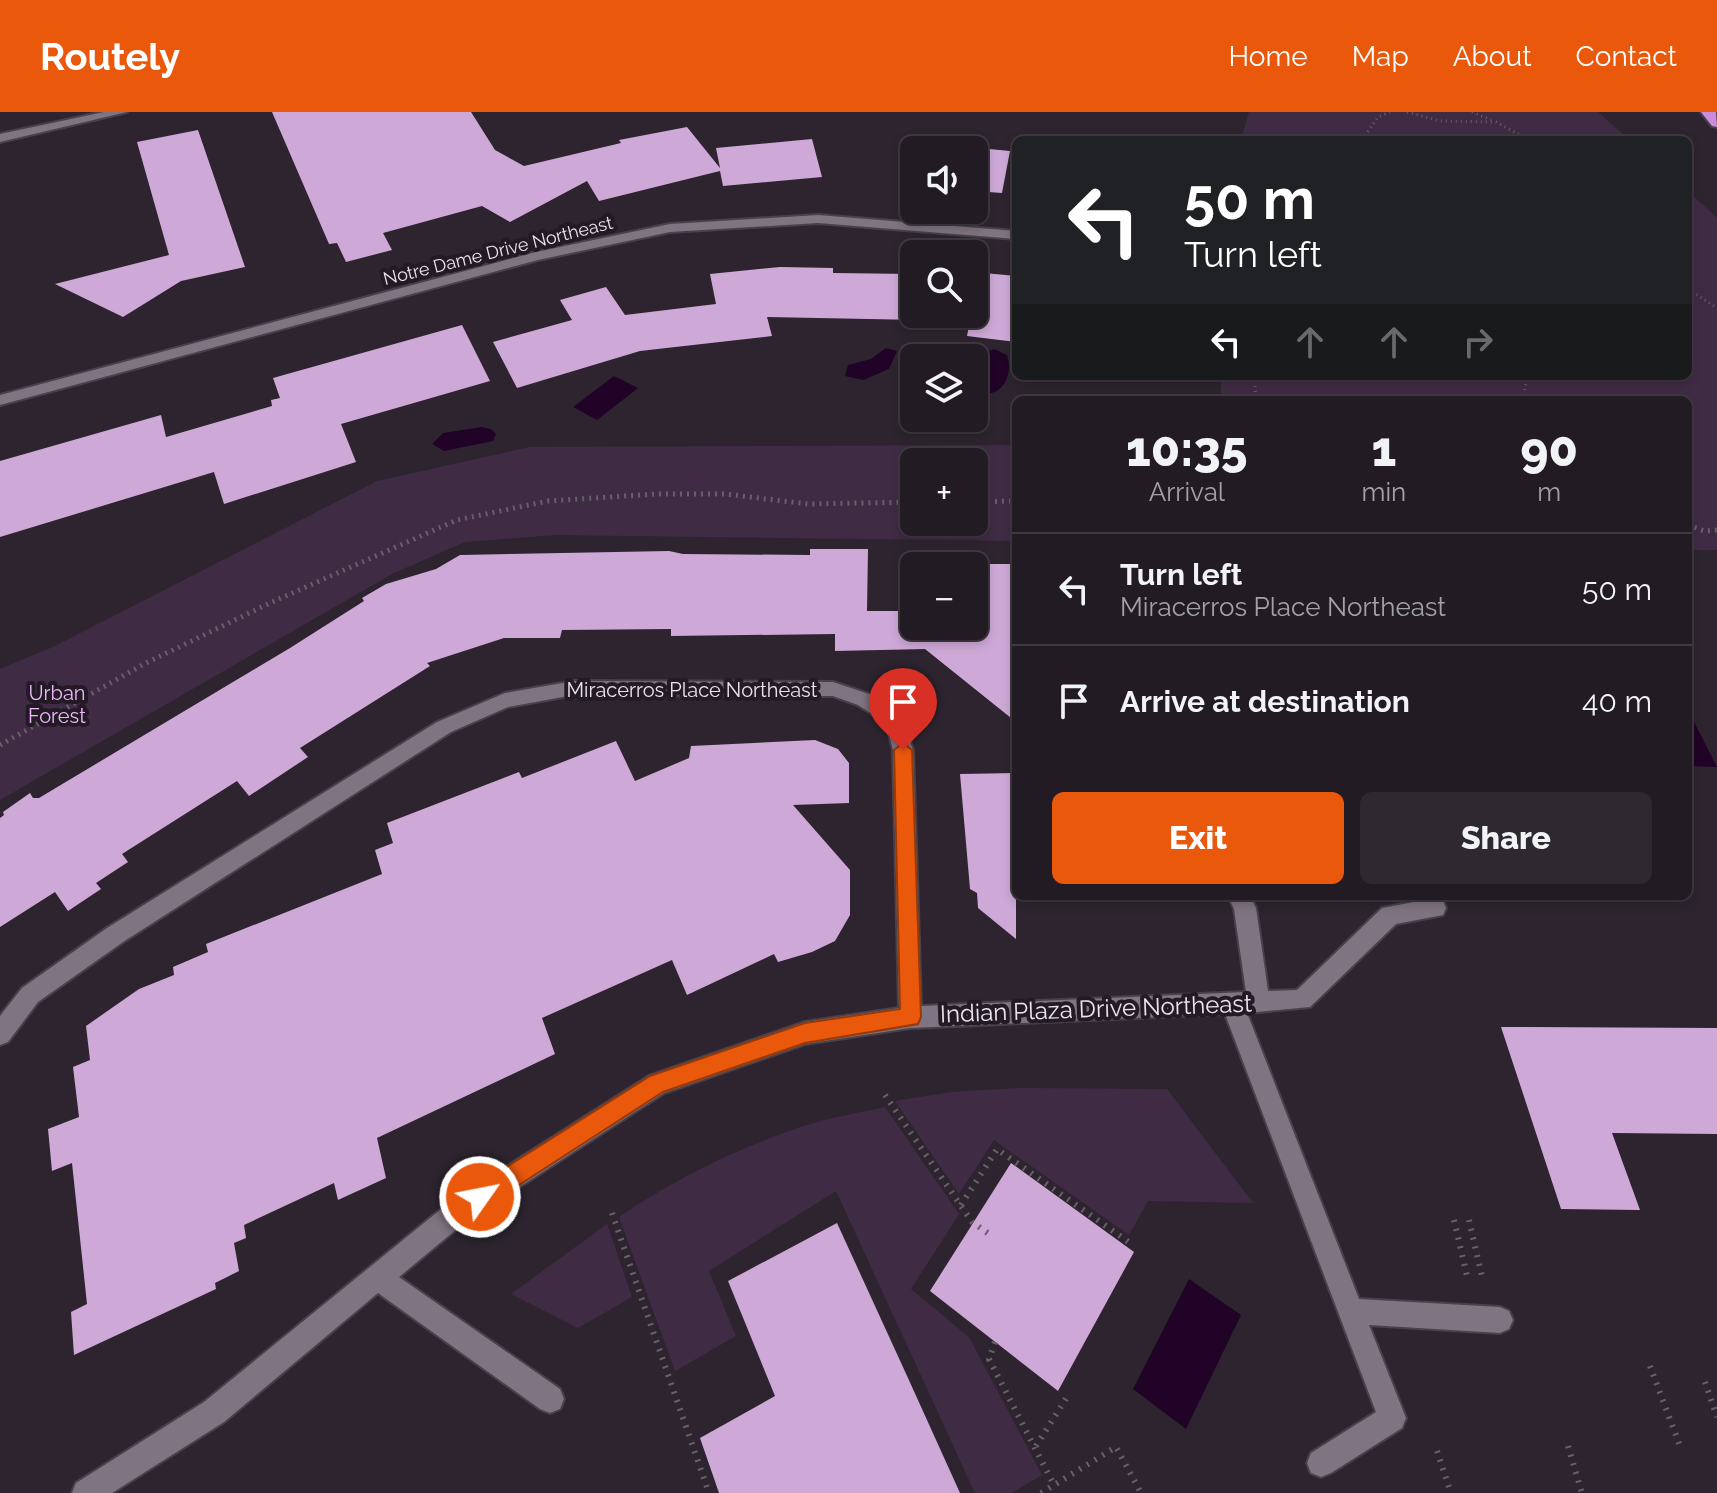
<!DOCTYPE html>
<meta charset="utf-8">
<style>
:root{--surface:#221b23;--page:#2e2830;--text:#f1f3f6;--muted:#a2a1a6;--line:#3f3941;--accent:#ea580c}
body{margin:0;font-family:Raleway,sans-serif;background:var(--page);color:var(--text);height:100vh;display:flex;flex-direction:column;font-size:30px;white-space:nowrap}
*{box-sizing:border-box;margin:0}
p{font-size:26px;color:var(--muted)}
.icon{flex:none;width:44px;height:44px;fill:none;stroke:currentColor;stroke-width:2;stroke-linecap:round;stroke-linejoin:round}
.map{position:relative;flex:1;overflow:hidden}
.sheet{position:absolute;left:1012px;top:284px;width:680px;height:504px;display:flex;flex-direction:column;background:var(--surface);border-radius:12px;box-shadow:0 4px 12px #0003,0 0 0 2px var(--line)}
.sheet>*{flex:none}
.guide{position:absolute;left:1012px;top:24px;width:680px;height:244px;border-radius:12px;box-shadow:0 4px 12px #0003,0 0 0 2px var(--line);background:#202124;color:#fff;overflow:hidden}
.controls{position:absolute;left:900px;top:24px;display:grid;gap:16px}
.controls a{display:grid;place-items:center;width:88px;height:88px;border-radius:12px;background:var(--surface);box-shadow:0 4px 12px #0003,0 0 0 2px var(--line);font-size:40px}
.pin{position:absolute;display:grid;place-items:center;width:68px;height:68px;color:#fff;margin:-82px -34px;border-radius:50% 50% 50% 0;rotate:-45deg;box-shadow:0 0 8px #0007}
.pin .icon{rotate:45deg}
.me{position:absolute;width:88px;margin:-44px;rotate:57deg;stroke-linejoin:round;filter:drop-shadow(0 0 6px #0008)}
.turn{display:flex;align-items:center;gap:28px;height:168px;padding:0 40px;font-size:36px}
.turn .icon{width:104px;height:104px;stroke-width:2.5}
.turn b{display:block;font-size:56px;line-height:68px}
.lanes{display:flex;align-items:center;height:76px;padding:0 40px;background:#0003;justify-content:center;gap:40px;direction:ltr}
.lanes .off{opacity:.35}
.eta{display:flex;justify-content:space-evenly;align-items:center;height:136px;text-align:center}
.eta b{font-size:48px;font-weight:800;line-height:56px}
.primary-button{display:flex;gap:16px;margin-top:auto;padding:16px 40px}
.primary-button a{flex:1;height:92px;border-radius:12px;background:var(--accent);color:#fff;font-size:32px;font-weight:800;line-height:92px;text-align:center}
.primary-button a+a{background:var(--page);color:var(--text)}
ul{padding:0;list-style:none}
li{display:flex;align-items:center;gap:24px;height:112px;padding:0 40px;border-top:2px solid var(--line)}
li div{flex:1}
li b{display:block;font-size:30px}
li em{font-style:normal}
header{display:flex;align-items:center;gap:48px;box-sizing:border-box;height:112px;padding:0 40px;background:var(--accent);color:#fff}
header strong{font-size:38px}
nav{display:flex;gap:44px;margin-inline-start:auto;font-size:28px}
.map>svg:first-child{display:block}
.green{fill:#402b45;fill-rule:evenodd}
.water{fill:#200326}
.building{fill:#cea9d7}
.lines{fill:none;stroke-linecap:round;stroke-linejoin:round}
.minor-casing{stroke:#48404a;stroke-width:4}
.highway-casing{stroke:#48404a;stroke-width:4}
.path-far2{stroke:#675f69;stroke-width:3;stroke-dasharray:1 4;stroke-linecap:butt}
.path-far1{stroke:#675f69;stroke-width:5;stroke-dasharray:2 5;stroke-linecap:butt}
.path{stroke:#675f69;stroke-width:6;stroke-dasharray:2 7;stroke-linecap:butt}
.minor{fill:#7f7481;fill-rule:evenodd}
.highway{fill:#cc8bdc;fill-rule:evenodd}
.route{fill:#ea580c;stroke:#983908;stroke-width:2}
.labels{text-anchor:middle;stroke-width:8;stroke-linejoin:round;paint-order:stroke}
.far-street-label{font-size:18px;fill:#e9e3eb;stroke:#231a25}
.street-label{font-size:20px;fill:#e9e3eb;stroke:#231a25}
.park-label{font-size:20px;fill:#eeb9fb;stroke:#231a25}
.near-street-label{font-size:24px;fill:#e9e3eb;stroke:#231a25}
</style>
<header>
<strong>Routely</strong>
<nav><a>Home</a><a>Map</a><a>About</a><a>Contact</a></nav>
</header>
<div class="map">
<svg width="1717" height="1381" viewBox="0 0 1717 1381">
<rect width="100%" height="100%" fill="#2d242f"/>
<path class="green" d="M1249 0H1598L1630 28H1241Z
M1688 79 1717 106V438H1688V288H1221V264H1688Z
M1016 333V429L555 423 465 430 392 462 0 688V557L55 534 377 369 530 335ZM974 350V410H914V350Z
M1018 976 1167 977 1253 1091 1148 1089 1129 1123 994 1028 959 1082 895 989 951 980Z
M885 995 959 1102 911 1177 969 1225 1042 1363 1012 1381H975L836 1079 709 1159 736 1224 675 1259 619 1105C674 1067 738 1036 801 1015 828 1006 857 1001 885 995Z
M607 1112 632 1185 578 1216 511 1182Z"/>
<path class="water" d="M886 236 897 239 889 257 863 268 845 264 848 253 871 247Z
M994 237 1007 243C1015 265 997 294 974 275L976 243Z
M614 264 638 276 597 308 573 295Z
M482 315 491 317 496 322 493 329 444 339 432 332 443 321Z
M1688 598 1717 655 1688 654Z
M1189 1167 1241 1203 1186 1317 1133 1277Z"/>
<path class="building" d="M272 0H471L495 38 524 54 621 31 619 28 687 15 720 56 716 36 812 27 822 65 723 74 720 59 599 89 587 69 510 110 482 94 383 121 392 138 346 150 337 131 329 132Z
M198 18 245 155 181 169 123 205 55 172 169 143 137 30Z
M927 31 1010 39 1002 81 974 79V38H924Z
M780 155 833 156V161L914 162V202H974V160L1016 164V230L967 224 970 209 767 205 772 224 640 239 517 276 493 230 572 208 560 188 606 175 625 203 716 192 710 162Z
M462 213 490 269 341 312 356 350 224 392 214 360 0 425V349L161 303 166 325 272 294 271 288 280 286 273 266Z
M810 437H868L867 499H914V514H974V454L951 452H1016V610L925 537 835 539V522L671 524V517L562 518 560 526H504L427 551 430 554 300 636 308 645 249 684 237 669 122 742 128 750 96 771 101 777 68 799 55 780 0 815V706L4 703 3 700 30 681 33 686H39L151 619 290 536 364 489 362 486 386 472 436 457 460 443 669 439 683 442 810 443Z
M815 628 838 637 849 651V691L793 693 850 758V803L835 829 812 840 778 850 774 842 687 883 672 848 542 906 555 942 377 1026 386 1066 338 1088 334 1071 244 1113 246 1126 234 1131 239 1159 215 1171 216 1177 74 1243 71 1200 87 1192 72 1051 52 1059 48 1017 79 1005 73 955 90 948 86 914 139 877 174 863 173 855 208 840 206 832 382 762 375 738 393 731 387 711 519 660 522 666 616 629 635 669 689 646 691 634Z
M1016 661V827L978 796 977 781 970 777 960 662Z
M1501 915 1717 916V1022L1612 1021 1640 1098 1561 1097Z
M1011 1051 1134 1140 1058 1279 930 1179Z
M837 1111 908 1266 960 1381H719L700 1326 775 1284 728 1169Z"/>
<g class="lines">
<g class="minor-casing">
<path id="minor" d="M104 0H127L0 30V22Z
M818 103 1016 119V127L818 111 670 120 538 148 0 293V283L536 140 670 112Z
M574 569 833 570 872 583 901 602 913 638 921 894 1246 880 1234 797 1228 784H1250L1256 796 1268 879 1297 878 1382 796 1435 786 1443 789 1446 796 1443 803 1396 812 1310 895 1247 901 1359 1187 1500 1195 1509 1199 1513 1208 1509 1217 1500 1221 1369 1213 1406 1306 1402 1316 1331 1361 1321 1365 1311 1361 1307 1351 1311 1341 1376 1300 1225 902 910 916 805 932 664 981 464 1111 399 1165 560 1277 564 1287 560 1297 550 1301 540 1297 378 1181 224 1310 112 1381H72L76 1371 204 1290 446 1093 649 964 805 910 899 896 893 638 886 611 858 593 833 584 574 583 508 595 451 620 123 830 38 890 8 930 0 933V904L22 876 107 816 437 610 505 581Z"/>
</g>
<g class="highway-casing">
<path id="highway" d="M1701 0H1716L1717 15 1712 14Z"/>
</g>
<path class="path-far2" d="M1407 0 1440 9 1496 10 1529 28
M1472 0 1491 8
M1362 28 1378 5 1390 0
M1688 177 1717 196
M1254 264 1256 288
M1523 288 1527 264"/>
<path class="path-far1" d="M974 390 1016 389
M1688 413 1704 419 1717 418
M0 633 146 551 272 490 457 408 548 389 657 382H725L808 392 914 390"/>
<path class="path" d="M885 983 972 1110 992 1124
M961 1093 997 1037 1130 1131
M612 1101 709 1381
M1454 1108 1468 1168
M1469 1108 1483 1169
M995 1230 989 1247 1054 1373
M1650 1254 1680 1334
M1705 1270 1717 1305
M1036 1334 1067 1285
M1568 1334 1582 1381
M1437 1339 1451 1381
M1041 1381 1116 1335 1141 1381"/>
<use href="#minor" class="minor"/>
<use href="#highway" class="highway"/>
</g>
<path class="route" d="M903 631 912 638 921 905 918 912 805 931 663 980 488 1093 480 1097 472 1093 469 1085 472 1077 650 964 805 911 900 897 894 638Z"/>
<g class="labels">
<g class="far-street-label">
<text transform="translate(498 139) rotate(-14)" y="6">Notre Dame Drive Northeast</text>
</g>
<g class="street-label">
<text x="692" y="585">Miracerros Place Northeast</text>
</g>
<g class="park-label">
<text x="57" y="588">Urban<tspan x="57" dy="23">Forest</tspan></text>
</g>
<g class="near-street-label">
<text transform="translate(1096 897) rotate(-2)" y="8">Indian Plaza Drive Northeast</text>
</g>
</g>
</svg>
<div class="controls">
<a><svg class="icon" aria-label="sound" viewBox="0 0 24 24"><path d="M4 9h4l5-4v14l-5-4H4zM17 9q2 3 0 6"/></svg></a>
<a><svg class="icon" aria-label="search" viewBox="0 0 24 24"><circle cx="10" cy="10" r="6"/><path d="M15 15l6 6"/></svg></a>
<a><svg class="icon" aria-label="layers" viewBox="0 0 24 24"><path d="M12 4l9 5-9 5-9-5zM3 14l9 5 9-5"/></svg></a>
<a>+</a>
<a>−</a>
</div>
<div class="pin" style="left:903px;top:638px;background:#d93025"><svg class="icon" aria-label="arrive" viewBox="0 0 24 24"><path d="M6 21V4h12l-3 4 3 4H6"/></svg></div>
<svg class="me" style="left:480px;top:1085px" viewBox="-20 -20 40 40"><circle r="17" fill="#ea580c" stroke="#fff" stroke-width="3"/><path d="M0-11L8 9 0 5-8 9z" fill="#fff"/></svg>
<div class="guide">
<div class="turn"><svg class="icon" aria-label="left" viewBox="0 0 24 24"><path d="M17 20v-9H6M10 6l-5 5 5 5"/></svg><div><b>50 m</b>Turn left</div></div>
<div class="lanes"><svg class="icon" aria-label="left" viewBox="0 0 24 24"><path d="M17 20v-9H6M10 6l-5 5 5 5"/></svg><svg class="icon off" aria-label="ahead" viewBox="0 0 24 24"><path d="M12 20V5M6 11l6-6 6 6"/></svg><svg class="icon off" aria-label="ahead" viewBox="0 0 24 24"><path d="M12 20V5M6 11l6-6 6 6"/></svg><svg class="icon off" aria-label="right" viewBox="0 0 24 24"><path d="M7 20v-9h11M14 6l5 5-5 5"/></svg></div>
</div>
<section class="sheet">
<div class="eta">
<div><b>10:35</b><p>Arrival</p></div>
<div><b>1</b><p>min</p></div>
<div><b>90</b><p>m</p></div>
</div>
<ul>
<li><svg class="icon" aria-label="left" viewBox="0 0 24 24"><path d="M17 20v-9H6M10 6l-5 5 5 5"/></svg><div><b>Turn left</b><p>Miracerros Place Northeast</p></div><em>50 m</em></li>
<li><svg class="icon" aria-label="arrive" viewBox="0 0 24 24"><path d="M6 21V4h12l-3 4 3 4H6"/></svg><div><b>Arrive at destination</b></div><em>40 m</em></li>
</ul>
<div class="primary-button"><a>Exit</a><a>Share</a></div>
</section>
</div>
